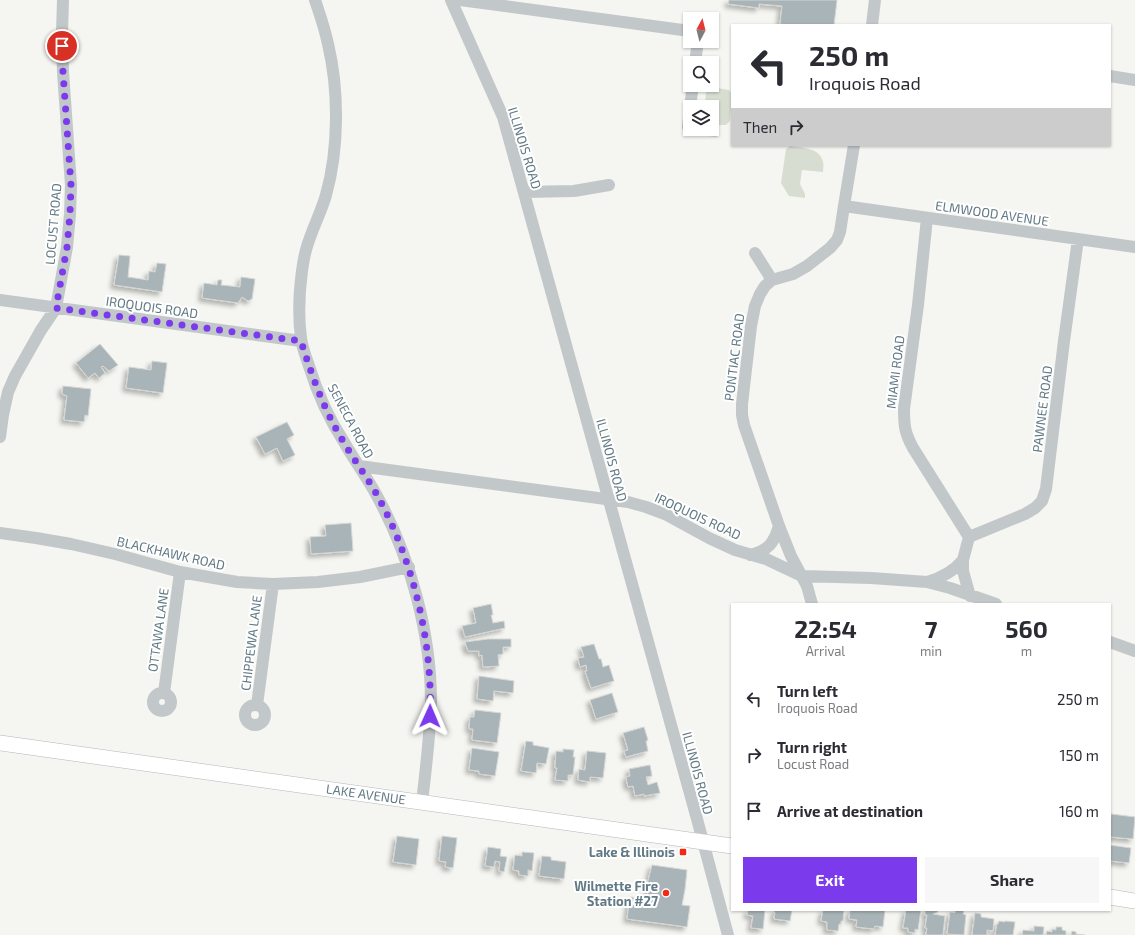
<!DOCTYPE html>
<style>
:root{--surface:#fff;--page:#f7f7f7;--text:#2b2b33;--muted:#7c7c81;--accent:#7c3aed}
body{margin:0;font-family:"Exo 2",sans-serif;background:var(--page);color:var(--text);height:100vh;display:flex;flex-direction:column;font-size:15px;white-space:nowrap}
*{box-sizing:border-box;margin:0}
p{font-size:13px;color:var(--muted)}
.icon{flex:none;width:22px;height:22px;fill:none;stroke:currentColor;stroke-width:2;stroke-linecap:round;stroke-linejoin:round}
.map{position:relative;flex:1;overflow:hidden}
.sheet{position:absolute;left:731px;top:603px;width:380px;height:308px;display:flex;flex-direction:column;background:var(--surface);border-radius:0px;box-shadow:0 1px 3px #0004}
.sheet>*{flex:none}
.banner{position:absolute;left:731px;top:24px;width:380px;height:122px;border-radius:0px;box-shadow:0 1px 3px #0004;background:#fff;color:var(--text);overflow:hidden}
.needle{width:26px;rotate:7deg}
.tools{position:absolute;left:683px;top:12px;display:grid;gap:8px}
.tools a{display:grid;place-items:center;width:36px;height:36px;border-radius:0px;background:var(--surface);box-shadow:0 1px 3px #0004;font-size:20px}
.pin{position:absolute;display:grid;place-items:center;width:34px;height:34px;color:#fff;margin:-17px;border:2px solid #fff;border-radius:50%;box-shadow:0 1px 4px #0007}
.me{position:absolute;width:44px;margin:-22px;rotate:1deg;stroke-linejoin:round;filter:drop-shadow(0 0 3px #0008)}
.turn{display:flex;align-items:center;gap:14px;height:84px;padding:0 12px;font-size:18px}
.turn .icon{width:52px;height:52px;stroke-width:2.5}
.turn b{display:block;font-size:28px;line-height:34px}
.then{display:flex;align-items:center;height:38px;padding:0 12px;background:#0003;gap:8px;font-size:15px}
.eta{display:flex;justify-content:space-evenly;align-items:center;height:68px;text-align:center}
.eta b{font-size:24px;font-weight:700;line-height:28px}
.button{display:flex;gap:8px;margin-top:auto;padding:8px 12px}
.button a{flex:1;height:46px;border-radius:0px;background:var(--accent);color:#fff;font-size:16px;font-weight:700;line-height:46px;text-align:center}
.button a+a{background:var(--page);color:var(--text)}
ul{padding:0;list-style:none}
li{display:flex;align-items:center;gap:12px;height:56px;padding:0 12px}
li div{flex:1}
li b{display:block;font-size:15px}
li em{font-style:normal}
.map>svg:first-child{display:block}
.green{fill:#d7ddd1}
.building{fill:#a8b4b7;stroke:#d6d6d4;filter:url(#shadow)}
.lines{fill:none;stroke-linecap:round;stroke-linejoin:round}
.major-casing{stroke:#b2b9bc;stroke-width:16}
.minor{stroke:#c2c7ca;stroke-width:12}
.major{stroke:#fff;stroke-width:15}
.route{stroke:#7c3aed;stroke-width:7;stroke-dasharray:0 12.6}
.poi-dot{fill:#f22914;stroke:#fff;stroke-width:1.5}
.labels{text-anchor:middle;stroke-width:4;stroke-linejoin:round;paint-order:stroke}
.street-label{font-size:13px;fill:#617a85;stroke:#fff}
.poi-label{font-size:13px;font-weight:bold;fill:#617a85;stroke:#fff;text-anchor:end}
</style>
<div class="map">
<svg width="1135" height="935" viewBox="0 0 1135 935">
<defs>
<filter id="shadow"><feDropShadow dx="-3.5" dy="3.5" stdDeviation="2" flood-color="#0004"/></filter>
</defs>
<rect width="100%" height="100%" fill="#f5f5f1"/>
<path class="green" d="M711 87 729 90 732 94 730 121 726 125H718L716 137 701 135 702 129H712V107H705L706 91Z
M790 146C801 148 820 147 823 162 824 165 823 169 823 172L802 170 800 184 805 194V198L789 196 781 183 786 149Z"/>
<path class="building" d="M729 0H837L834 25H788L780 24 782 6 759 4V8L728 4Z
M119 255 130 256 128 277 148 280 149 271 155 272 157 263 166 264 162 292 114 285Z
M241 277 255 279 252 299 248 301 242 297 238 303 202 298 204 283 217 285 218 280H222L221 285 240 287Z
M100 344 118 365 109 371 103 366 101 367 105 373 99 378 95 373 88 378 76 363Z
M152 361 167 363 163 393 126 388 129 367 151 370Z
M63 386 91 389 88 416 85 415 84 422 64 420 67 396 62 394Z
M287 422 294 435 287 439 295 455 283 461 277 448 265 454 256 437Z
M351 523 353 551 311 554 310 537 326 536 325 525Z
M491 604 493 615H491L493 623 504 621 505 628 465 637 462 626 476 623 473 608Z
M488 639H511V647H503V654L498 655 499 666 483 667 482 655 479 656V651H468L465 642Z
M594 644 599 659H601L603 667 609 665 614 681 591 688 585 671H587L586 665 580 667 578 658 584 657 581 647Z
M479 676 514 681 513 693 494 691 493 701 477 699Z
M612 693 618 712 596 719 590 700Z
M475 710 501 713 497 743 472 740 473 729H469L470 717H474Z
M644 727 648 740 646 741 648 751 626 757 624 751 628 750 623 733Z
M526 741 533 742V745L549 748 546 764 537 763 536 773 521 771Z
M472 748 499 752 495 776 479 774V771L469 770Z
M563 749 574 750 573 757H575L573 775H568V781L555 780 557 768H555L556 751 563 752Z
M587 751 606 753 603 778 590 777V782L578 780 579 769 585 770Z
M650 765 652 776 646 777 648 785 657 782 660 793 644 796V794L635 796 633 786 628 787 626 777 630 776 629 769Z
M1111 814 1135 817 1133 839 1110 837V824Z
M397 836 419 839 416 865 393 862Z
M442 836 457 838 453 868 445 867 446 862 439 861Z
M1110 845 1131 848 1129 863 1110 861Z
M488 847 501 849 500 856 507 857 504 872 499 871 500 862 495 861 494 867 485 866Z
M522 852 534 853 532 871 528 870V876L519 875V871L513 870 515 855 522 856Z
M542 856 551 857V860L566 862 564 879 539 876Z
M652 865 687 870 685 889 682 905 690 906 687 927 627 919 630 897 648 899 647 885Z
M748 910H765L763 929 751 928 753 916 747 915Z
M774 910H792L790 921 774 919 775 912H774Z
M823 910H844L843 921H841V924H839L838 931 827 930V922L821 921Z
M850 910H885L883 927 875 926 874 929 856 927 857 920 849 919Z
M906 910H921L918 930 915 929V933L908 932V928H903Z
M925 910H937L938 912 933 914 945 916 943 935H926L927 928H925L927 915H925Z
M955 910H964L963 914 966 915 964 935 947 934 950 912 955 913Z
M975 913 981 914V917L994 919 993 931 987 930V935H972Z
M999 921 1005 922V921L1015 922 1013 935H995L997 924H998Z
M1034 926 1044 927 1043 935H1022L1023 930 1034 931Z
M1056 927H1062V930L1066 931V935H1046L1047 931 1052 932V929L1056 930Z
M1072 931 1076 932V934L1085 935H1071Z"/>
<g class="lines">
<g class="major-casing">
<path id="major" d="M0 743 732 846
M1110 897 1135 901"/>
</g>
<path class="minor" d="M315 0C320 15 325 29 328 44 339 90 339 149 326 195 321 213 311 231 306 250 304 257 303 264 302 271 299 293 298 315 301 338 302 347 306 357 309 366 317 392 329 419 344 442 354 460 367 477 377 496 410 556 431 633 431 702 430 735 426 769 422 802
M451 0 503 117 697 819 728 935
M460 0 690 31
M872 25 875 0
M695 63 698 41
M1110 76 1135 80
M690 107 693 85
M688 127 690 109
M524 192 574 191 609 185
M844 206 1135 247
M927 218 918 305 904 409C904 427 905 433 913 448L969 537 963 560V571L970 596
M755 253 772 280
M0 300 301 341
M0 437 3 415 8 392 15 376 41 330 56 308 67 247 70 214 71 185 63 72 62 33 63 0
M359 466 628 502 646 507 665 514 709 538 735 550 766 559 802 576 871 578 927 582 950 588 996 604
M0 533 36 538 71 544 115 554 180 572 237 582 273 584 318 582 360 577 409 567
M969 537 1025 514 1035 508 1042 501 1046 489 1064 341 1078 239
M750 555C768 551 774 543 779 526
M927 582C941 578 953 572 963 560
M812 604 807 586 791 556 779 526 744 425 742 415V404L751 326 755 306 760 294 765 286 772 280 793 274 807 266 830 248 837 240 840 232 844 206 854 145
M1110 642 1135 651
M164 693 180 572
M153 702a9 9 0 1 1 18 0a9 9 0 1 1-18 0Z
M245 715a10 10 0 1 1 20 0a10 10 0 1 1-20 0Z
M257 705 273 584"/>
<use href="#major" class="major"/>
</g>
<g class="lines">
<path class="route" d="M62 46 63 72 71 185 70 214 67 247 56 308 301 341C312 376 324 410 343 441 354 460 367 477 377 495 413 560 433 642 430 716"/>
</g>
<g class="poi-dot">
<rect x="679" y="848" width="8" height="8" rx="2"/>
<circle cx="666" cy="893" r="4"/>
</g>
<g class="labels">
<g class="street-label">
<text transform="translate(525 148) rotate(73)" y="5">ILLINOIS ROAD</text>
<text transform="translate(992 213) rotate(8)" y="5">ELMWOOD AVENUE</text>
<text transform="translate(53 224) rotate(-85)" y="5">LOCUST ROAD</text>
<text transform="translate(152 307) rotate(8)" y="5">IROQUOIS ROAD</text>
<text transform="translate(734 357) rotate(-83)" y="5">PONTIAC ROAD</text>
<text transform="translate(895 372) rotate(-83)" y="5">MIAMI ROAD</text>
<text transform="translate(1042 409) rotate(-83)" y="5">PAWNEE ROAD</text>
<text transform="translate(351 421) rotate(62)" y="5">SENECA ROAD</text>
<text transform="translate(612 460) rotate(75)" y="5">ILLINOIS ROAD</text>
<text transform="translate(698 516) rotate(25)" y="5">IROQUOIS ROAD</text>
<text transform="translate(171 553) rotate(13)" y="5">BLACKHAWK ROAD</text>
<text transform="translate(158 630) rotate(-82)" y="5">OTTAWA LANE</text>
<text transform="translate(251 643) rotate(-83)" y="5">CHIPPEWA LANE</text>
<text transform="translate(698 773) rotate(75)" y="5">ILLINOIS ROAD</text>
<text transform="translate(366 794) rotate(8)" y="5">LAKE AVENUE</text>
</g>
<g class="poi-label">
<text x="675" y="857">Lake &amp; Illinois</text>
<text x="658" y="891">Wilmette Fire<tspan x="658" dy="15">Station #27</tspan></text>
</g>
</g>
</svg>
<div class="tools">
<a><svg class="needle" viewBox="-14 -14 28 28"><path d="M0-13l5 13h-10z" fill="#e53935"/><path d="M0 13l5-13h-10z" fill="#7c7c81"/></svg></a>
<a><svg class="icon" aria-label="search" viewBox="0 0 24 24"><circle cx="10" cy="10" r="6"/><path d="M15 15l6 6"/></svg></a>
<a><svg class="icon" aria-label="layers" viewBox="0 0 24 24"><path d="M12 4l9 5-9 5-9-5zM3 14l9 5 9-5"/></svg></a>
</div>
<div class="pin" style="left:62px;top:46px;background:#d93025"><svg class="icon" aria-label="arrive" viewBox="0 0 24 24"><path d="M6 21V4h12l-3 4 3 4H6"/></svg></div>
<svg class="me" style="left:430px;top:716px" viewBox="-20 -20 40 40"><path d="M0-17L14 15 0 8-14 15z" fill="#7c3aed" stroke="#fff" stroke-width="4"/></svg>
<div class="banner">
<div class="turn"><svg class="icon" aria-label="left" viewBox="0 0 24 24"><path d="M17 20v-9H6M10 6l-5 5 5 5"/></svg><div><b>250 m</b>Iroquois Road</div></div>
<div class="then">Then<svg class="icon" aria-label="right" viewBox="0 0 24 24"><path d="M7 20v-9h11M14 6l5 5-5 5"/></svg></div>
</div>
<section class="sheet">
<div class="eta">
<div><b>22:54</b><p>Arrival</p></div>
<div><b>7</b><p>min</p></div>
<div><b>560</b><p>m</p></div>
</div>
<ul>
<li><svg class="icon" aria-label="left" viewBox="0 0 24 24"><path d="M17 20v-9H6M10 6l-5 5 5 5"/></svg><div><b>Turn left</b><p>Iroquois Road</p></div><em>250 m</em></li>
<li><svg class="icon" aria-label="right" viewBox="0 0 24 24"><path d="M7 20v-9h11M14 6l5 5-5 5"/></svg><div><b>Turn right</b><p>Locust Road</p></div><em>150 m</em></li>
<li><svg class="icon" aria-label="arrive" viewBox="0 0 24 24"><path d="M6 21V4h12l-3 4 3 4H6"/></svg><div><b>Arrive at destination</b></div><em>160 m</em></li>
</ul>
<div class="button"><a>Exit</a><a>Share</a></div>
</section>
</div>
